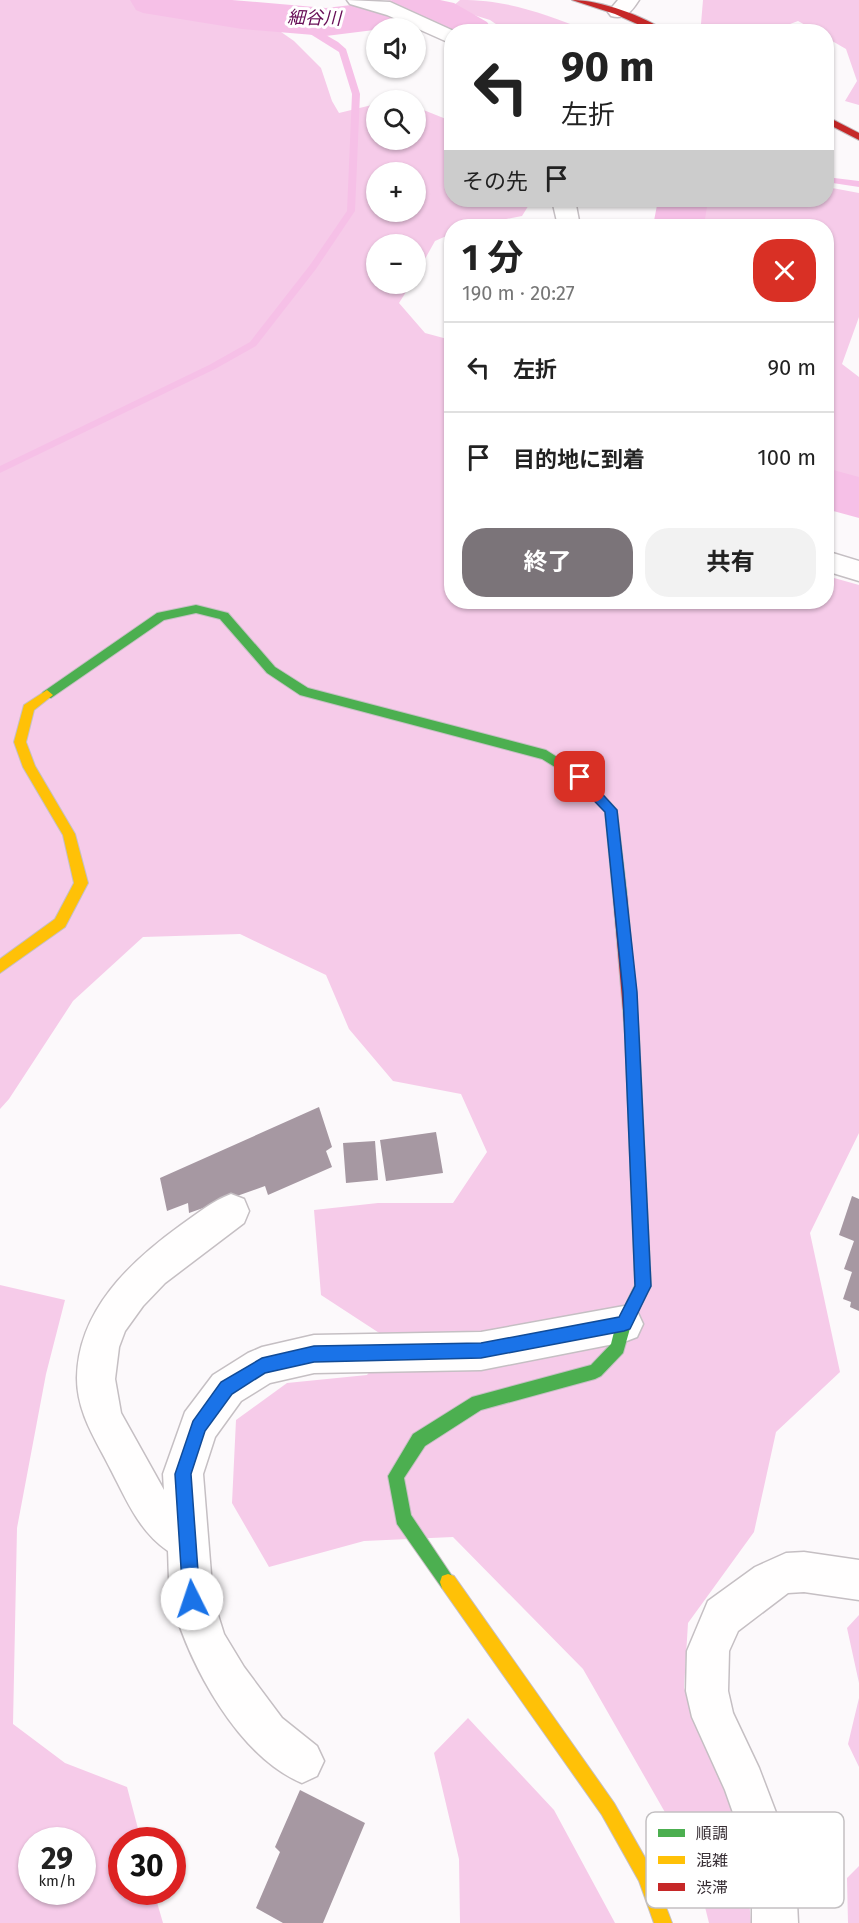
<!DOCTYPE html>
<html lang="ja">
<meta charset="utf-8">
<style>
:root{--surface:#fff;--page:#f2f2f2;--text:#222;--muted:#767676;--line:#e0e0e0;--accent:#7b7479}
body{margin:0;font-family:"Fira Sans","Noto Sans JP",sans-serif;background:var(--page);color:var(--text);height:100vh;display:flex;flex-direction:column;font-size:22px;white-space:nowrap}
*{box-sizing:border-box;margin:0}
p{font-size:20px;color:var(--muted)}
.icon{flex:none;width:33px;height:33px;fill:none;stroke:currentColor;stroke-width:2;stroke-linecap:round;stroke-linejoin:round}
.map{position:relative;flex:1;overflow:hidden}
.side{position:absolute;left:444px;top:219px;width:390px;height:390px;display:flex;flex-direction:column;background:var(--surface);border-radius:24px;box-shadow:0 2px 4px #0004}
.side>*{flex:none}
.top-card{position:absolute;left:444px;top:24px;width:390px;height:183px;border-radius:24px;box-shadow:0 2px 4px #0004;background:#fff;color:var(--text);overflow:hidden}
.tools{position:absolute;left:366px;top:18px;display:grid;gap:12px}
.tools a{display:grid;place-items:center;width:60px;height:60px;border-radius:50%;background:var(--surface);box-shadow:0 2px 4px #0004;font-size:30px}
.speed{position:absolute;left:18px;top:1827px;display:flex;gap:12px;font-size:30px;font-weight:700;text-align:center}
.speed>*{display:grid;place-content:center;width:78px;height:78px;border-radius:50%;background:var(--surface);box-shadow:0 2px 4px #0004;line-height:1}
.speed small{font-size:15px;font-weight:400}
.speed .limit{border:9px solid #d22;background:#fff;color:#111}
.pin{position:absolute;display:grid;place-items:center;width:51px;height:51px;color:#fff;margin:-26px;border-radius:12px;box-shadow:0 3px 9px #0006}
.me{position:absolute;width:66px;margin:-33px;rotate:356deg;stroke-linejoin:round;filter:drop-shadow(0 0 4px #0008)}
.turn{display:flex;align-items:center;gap:21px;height:126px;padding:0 18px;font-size:27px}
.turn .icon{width:78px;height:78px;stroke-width:2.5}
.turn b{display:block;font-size:42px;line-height:51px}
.then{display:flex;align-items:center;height:57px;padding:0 18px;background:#0003;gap:12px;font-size:22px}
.round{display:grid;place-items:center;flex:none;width:63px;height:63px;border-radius:24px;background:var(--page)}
.overview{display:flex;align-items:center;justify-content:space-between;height:102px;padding:0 18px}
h1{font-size:36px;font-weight:700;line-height:45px}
.primary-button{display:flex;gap:12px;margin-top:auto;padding:12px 18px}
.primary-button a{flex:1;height:69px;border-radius:24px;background:var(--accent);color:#fff;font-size:24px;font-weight:700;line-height:69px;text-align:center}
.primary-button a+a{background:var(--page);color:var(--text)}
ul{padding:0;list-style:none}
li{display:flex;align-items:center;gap:18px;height:90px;padding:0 18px;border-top:2px solid var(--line)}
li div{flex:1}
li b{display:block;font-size:22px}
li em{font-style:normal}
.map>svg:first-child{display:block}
.forest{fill:#f6cbe9;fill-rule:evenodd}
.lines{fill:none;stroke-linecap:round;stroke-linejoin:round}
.stream{fill:#f6c0e7;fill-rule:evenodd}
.river{fill:#f6c0e7;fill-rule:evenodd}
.building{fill:#a698a2}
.street-casing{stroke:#c5bfc3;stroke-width:3}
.fast-casing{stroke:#c5bfc3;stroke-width:2}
.slow-casing{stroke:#c5bfc3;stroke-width:2}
.jam-casing{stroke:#c5bfc3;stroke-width:2}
.street{fill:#fffefe;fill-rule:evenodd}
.fast{fill:#4caf50;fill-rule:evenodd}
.slow{fill:#ffc107;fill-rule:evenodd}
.jam{fill:#c62828;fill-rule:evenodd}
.route{fill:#1a73e8;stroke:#114b97;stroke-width:1.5}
.labels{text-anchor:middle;stroke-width:6;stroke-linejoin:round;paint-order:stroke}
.far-water-label{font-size:18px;font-style:italic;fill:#660c55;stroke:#fff}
.key{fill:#fff;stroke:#c3c0c2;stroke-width:1.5}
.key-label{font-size:16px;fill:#362d33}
</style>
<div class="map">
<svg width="859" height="1923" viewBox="0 0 859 1923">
<rect width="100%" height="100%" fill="#fcf9fb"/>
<path class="forest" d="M0 0H139L156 9 271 25 294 41 321 68 332 101 339 113 376 104V140H416V107L451 121 452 200H532L522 216 470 226H452L451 234 435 241 416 275V244H376V284H411L399 303 425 333 451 340 452 602H826L827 576 859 585V1133L810 1233 840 1372 776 1432 754 1532 688 1623 684 1688 742 1817 751 1923H709L694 1863 583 1669 453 1537 364 1541 269 1567 232 1503 236 1420 287 1383 367 1375 393 1342 321 1295 314 1210 378 1203H453L487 1152 461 1094 393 1081 349 1029 326 975 240 934 143 937 73 1001 9 1099 0 1109ZM376 172H416V212H376Z
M460 0C511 0 543 14 589 31H506L490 20 451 8Z
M703 0H859V105L845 101 857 81 846 49 827 38 826 32 816 31 798 21 769 32 712 31 701 24Z
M827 187 859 193V317L842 364 859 377V484L827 471 826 226H697L702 200H826Z
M0 1285 65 1300 46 1374 17 1528 13 1724 65 1763 127 1787 141 1840H122V1892H154L163 1923H0ZM32 1840H82V1892H32Z
M859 1615V1683L847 1628Z
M859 1698V1767L848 1744Z
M468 1718 554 1810 615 1923H460L459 1859 434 1753Z
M859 1866V1923H848L847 1878Z"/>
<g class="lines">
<path class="stream" d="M295 17H301L305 23 338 42 346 49 360 94 355 211 316 269 256 346 215 369 0 473V466L209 365 250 342 310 265 347 211 352 94 339 52 299 27 294 19Z
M826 177 859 181V187L826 182Z"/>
<path class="river" d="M130 0H232L326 8 393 0H440L454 3 487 22 494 32H452V40L422 24 326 36 242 29 143 13 136 10Z
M658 200H708L704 226H653Z
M826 468 859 477V518L826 509Z"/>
</g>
<path class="building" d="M319 1107 332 1147 326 1151 332 1167 268 1195 265 1186 189 1213 188 1203 167 1211 160 1178Z
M436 1132 443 1173 386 1181 380 1140Z
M375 1141 378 1180 346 1183 343 1143Z
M852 1196 859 1199V1311L850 1307 851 1302 843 1299 852 1272 844 1269 854 1241 839 1235Z
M300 1790 365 1823 323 1923H283L256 1908 280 1852 275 1847Z"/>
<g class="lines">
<g class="street-casing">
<path id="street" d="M347 0 390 2 456 32H452V44L387 15 350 4Z
M618 0H639C632 11 625 20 611 16L608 12Z
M552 200H575L580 226H558Z
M826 551 859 561V581L826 571Z
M231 1194 244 1199 249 1211 244 1223 165 1283 143 1306 125 1331 119 1347 115 1379 121 1413 164 1490 163 1474 185 1412 213 1375 248 1353 262 1347 314 1335 481 1332 624 1306 637 1311 643 1324 637 1337 624 1342 481 1370 314 1373 270 1383 241 1401 215 1437 203 1474 213 1599 224 1634 244 1667 282 1718 317 1746 324 1761 317 1776 302 1783C238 1756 190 1666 172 1602 168 1586 169 1567 168 1551 139 1531 127 1501 111 1470 96 1440 77 1413 77 1378 78 1310 130 1262 181 1225 197 1214 212 1201 231 1194Z
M804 1552 859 1560V1600L804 1592 788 1593 738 1631 729 1651 728 1691 733 1713 759 1768 788 1844 796 1881 798 1923H752V1881L744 1844 725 1790 692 1717 686 1691 687 1651 708 1601 755 1567 786 1553Z"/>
</g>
<g class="fast-casing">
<path id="fast" d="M196 605 228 613 275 667 308 688 546 750 584 774 617 810 627 895 625 899H615L613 895 605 812 576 780 542 759 300 695 267 673 220 619 196 613 164 620 51 698H43L41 695 43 692 157 613Z
M632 1028 637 1030 639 1034 651 1286 631 1325 623 1353 601 1376 595 1379 481 1410 425 1446 404 1478 411 1515 456 1582 454 1588 448 1590 442 1588 397 1524 388 1476 413 1434 472 1397 591 1365 611 1344 616 1324 635 1285 625 1034 627 1030Z"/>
</g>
<g class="slow-casing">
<path id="slow" d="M47 690 53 695 34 710 26 742 35 766 75 834 88 883 65 927 0 973V959L55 919 74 883 63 835 23 767 14 742 24 705Z
M448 1574 454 1576 614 1803 652 1870 672 1923H654L639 1881 602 1815 442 1588 440 1582 442 1576Z"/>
</g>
<g class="jam-casing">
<path id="jam" d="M572 0C600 0 644 16 667 32H655L615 14Z
M826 116 859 133V140L826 123Z
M620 890 625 891 627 895 639 1034 637 1038 632 1040 627 1038 625 1034 613 895 615 891Z"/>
</g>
<use href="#street" class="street"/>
<use href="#fast" class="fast"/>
<use href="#slow" class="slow"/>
<use href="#jam" class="jam"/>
</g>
<path class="route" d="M580 772 584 774 617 810 637 992 651 1286 648 1292 630 1329 624 1331 481 1358 314 1362 265 1373 232 1394 205 1431 191 1474 200 1599 198 1605 192 1607 186 1605 183 1599 175 1474 193 1421 221 1382 262 1358 314 1346 481 1343 619 1317 635 1286 623 992 605 812 575 781 573 777Z"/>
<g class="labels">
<g class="far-water-label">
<text transform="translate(314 18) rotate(1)" y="6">細谷川</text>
</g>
</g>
<rect x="646" y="1812" width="198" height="96" rx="9" class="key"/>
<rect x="658" y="1829" width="27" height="8" fill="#4caf50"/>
<rect x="658" y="1856" width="27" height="8" fill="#ffc107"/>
<rect x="658" y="1883" width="27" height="8" fill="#c62828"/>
<g class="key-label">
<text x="696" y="1839">順調</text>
<text x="696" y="1866">混雑</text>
<text x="696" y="1893">渋滞</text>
</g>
</svg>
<div class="tools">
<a><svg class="icon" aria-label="sound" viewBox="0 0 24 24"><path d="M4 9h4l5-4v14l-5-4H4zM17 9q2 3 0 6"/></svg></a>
<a><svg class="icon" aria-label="search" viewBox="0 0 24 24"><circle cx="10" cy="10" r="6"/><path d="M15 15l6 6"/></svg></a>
<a>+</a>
<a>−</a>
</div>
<div class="speed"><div>29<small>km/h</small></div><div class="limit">30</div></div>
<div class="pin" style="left:580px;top:777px;background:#d93025"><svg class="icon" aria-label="arrive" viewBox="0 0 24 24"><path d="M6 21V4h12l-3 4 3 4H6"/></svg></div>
<svg class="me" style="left:192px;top:1599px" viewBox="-20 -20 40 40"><circle r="19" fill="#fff"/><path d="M0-13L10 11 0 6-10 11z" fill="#1a73e8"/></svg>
<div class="top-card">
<div class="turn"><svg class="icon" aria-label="left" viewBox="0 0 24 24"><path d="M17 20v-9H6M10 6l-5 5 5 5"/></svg><div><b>90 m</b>左折</div></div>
<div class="then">その先<svg class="icon" aria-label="arrive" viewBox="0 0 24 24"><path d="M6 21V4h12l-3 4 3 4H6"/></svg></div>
</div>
<section class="side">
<div class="overview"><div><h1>1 分</h1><p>190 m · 20:27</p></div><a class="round" style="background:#d93025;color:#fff"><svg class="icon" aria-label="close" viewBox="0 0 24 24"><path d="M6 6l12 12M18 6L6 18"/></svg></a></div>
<ul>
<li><svg class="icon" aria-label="left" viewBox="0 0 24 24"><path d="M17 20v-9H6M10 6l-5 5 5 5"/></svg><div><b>左折</b></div><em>90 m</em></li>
<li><svg class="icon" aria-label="arrive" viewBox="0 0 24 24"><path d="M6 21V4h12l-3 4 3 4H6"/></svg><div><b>目的地に到着</b></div><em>100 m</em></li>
</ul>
<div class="primary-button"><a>終了</a><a>共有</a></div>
</section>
</div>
